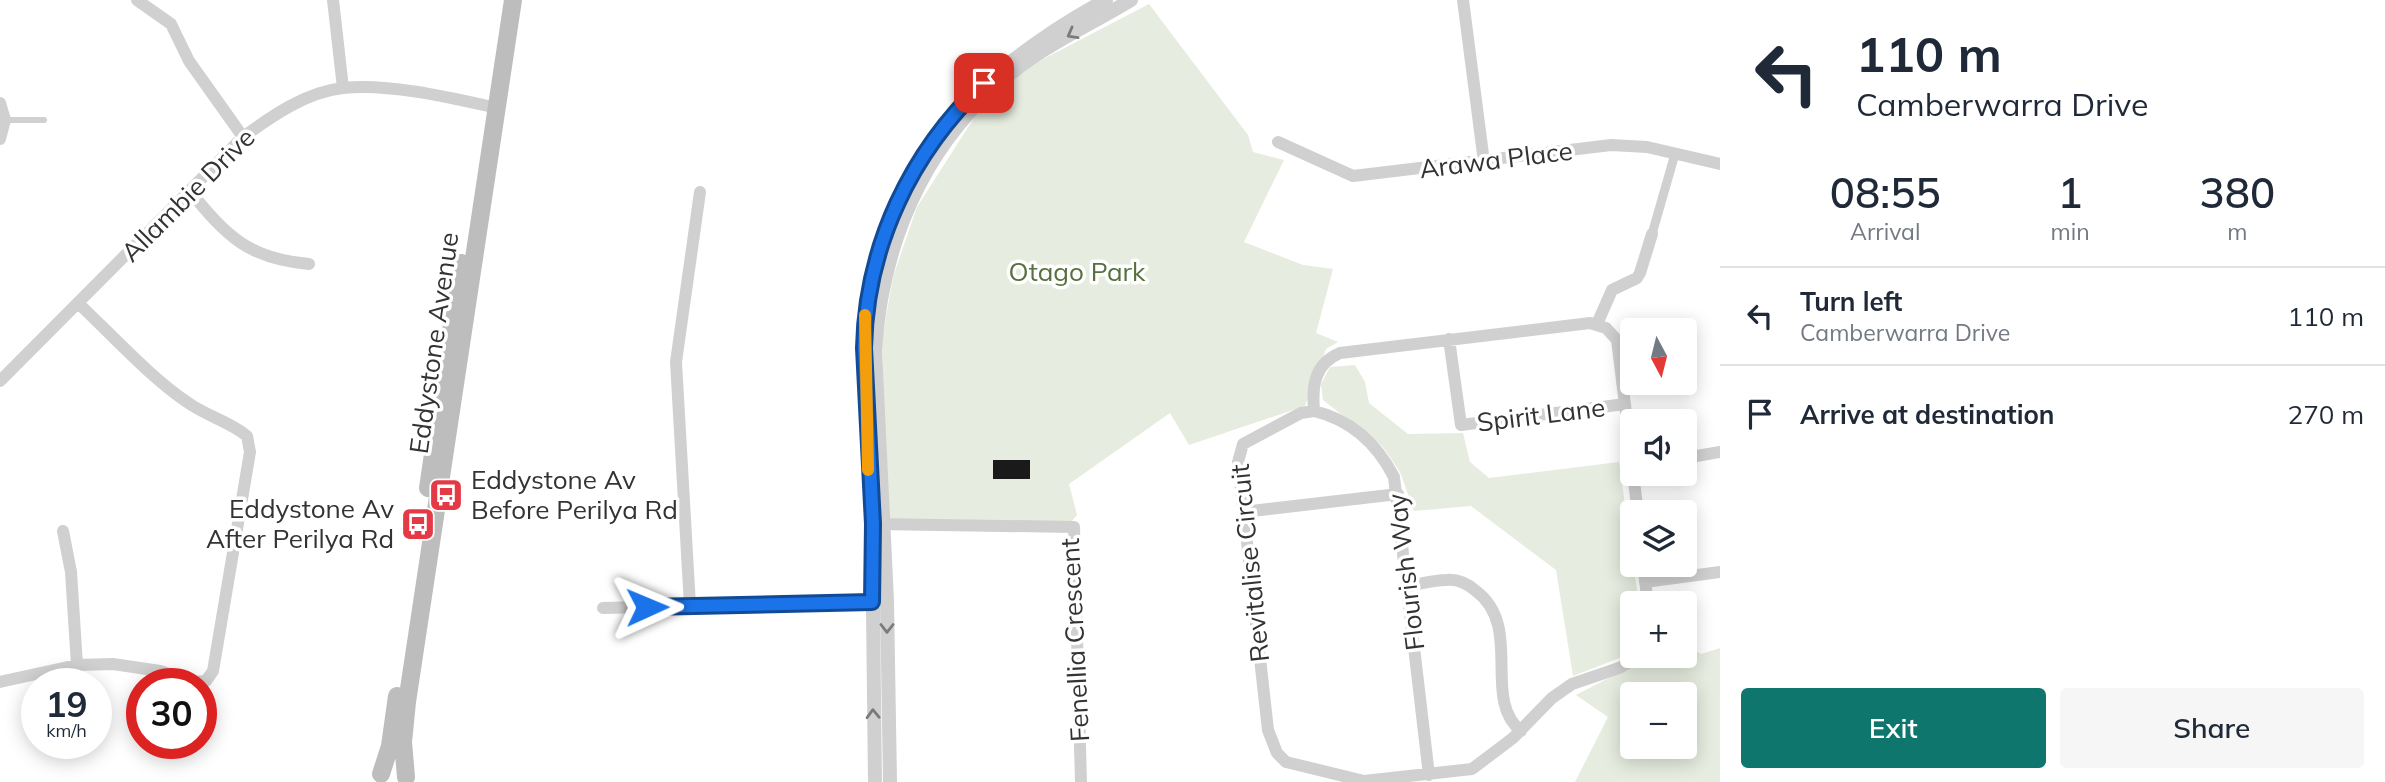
<!DOCTYPE html>
<meta charset="utf-8">
<style>
:root{--surface:#fff;--page:#f6f6f7;--text:#1f2937;--muted:#747a83;--line:#e0e1e3;--accent:#0f766e}
body{margin:0;font-family:Mulish,sans-serif;background:var(--page);color:var(--text);height:100vh;display:flex;flex-direction:column;font-size:26px;white-space:nowrap}
*{box-sizing:border-box;margin:0}
p{font-size:23px;color:var(--muted)}
.icon{flex:none;width:38px;height:38px;fill:none;stroke:currentColor;stroke-width:2;stroke-linecap:round;stroke-linejoin:round}
.map{position:relative;flex:1;overflow:hidden}
.panel{display:flex;flex-direction:column;background:var(--surface);width:665px}
.panel>*{flex:none}
.top-card{background:#fff;color:var(--text);overflow:hidden}
.needle{width:46px;rotate:173deg}
.fabs{position:absolute;left:1620px;top:318px;display:grid;gap:14px}
.fabs a{display:grid;place-items:center;width:77px;height:77px;border-radius:7px;background:var(--surface);box-shadow:0 4px 18px #0003;font-size:35px}
.speed{position:absolute;left:21px;top:668px;display:flex;gap:14px;font-size:35px;font-weight:700;text-align:center}
.speed>*{display:grid;place-content:center;width:91px;height:91px;border-radius:50%;background:var(--surface);box-shadow:0 4px 18px #0003;line-height:1}
.speed small{font-size:18px;font-weight:400}
.speed .limit{border:10px solid #d22;background:#fff;color:#111}
.pin{position:absolute;display:grid;place-items:center;width:60px;height:60px;color:#fff;margin:-30px;border-radius:14px;box-shadow:0 4px 10px #0006}
.me{position:absolute;width:77px;margin:-38px;rotate:89deg;stroke-linejoin:round;filter:drop-shadow(0 0 5px #0008)}
.turn{display:flex;align-items:center;gap:24px;height:147px;padding:0 21px;font-size:32px}
.turn .icon{width:91px;height:91px;stroke-width:2.5}
.turn b{display:block;font-size:49px;line-height:60px}
.eta{display:flex;justify-content:space-evenly;align-items:center;height:119px;text-align:center}
.eta b{font-size:42px;font-weight:600;line-height:49px}
.primary-button{display:flex;gap:14px;margin-top:auto;padding:14px 21px}
.primary-button a{flex:1;height:80px;border-radius:7px;background:var(--accent);color:#fff;font-size:28px;font-weight:600;line-height:80px;text-align:center}
.primary-button a+a{background:var(--page);color:var(--text)}
ul{padding:0;list-style:none}
li{display:flex;align-items:center;gap:21px;height:98px;padding:0 21px;border-top:2px solid var(--line)}
li div{flex:1}
li b{display:block;font-size:26px}
li em{font-style:normal}
main{display:flex;flex:1;min-height:0}
.map>svg:first-child{display:block}
.green{fill:#e6ecdf;fill-rule:evenodd}
.building{fill:#1a1a1a}
.lines{fill:none;stroke-linecap:round;stroke-linejoin:round}
.service{stroke:#d0d0d0;stroke-width:6}
.pedestrian{stroke:#d0d0d0;stroke-width:9}
.minor{stroke:#d0d0d0;stroke-width:12}
.tertiary{stroke:#d0d0d0;stroke-width:14}
.secondary{stroke:#bdbdbd;stroke-width:18}
.oneway{stroke:#7a7a7a}
.route-casing{stroke:#114b97;stroke-width:18}
.route{stroke:#1a73e8;stroke-width:12}
.slow{stroke:#f59e0b;stroke-width:12}
.labels{text-anchor:middle;stroke-width:7;stroke-linejoin:round;paint-order:stroke}
.street-label{font-size:26px;fill:#333;stroke:#fff}
.park-label{font-size:26px;fill:#56703f;stroke:#fff}
.poi-label{font-size:26px;fill:#333;stroke:#fff;text-anchor:start}
</style>
<main>
<div class="map">
<svg width="1720" height="782" viewBox="0 0 1720 782">
<rect width="100%" height="100%" fill="#fff"/>
<path class="green" d="M1149 4 1248 135 1253 152 1284 160 1244 242 1303 265 1333 269 1316 333 1338 342 1326 349 1305 406 1189 445 1170 413 1069 484 1077 515 1071 522 885 519 882 340 893 277 917 207 983 104 1030 66Z
M1355 365 1365 382 1369 403 1408 434 1463 433 1470 462 1489 478 1619 462 1639 604H1633L1630 654 1573 676 1556 570 1471 506 1414 511 1400 472 1383 447 1323 400 1321 384 1330 367Z
M1685 644 1701 654 1720 648V782H1575L1608 717 1576 695 1651 656H1685ZM1633 695H1685V747H1633Z"/>
<path class="building" d="M993 460H1030V479H993Z"/>
<g class="lines">
<path class="service" d="M5 120H44"/>
<path class="pedestrian" d="M1652 234 1675 154"/>
<path class="minor" d="M137 0 171 24 189 61 243 137
M333 0 343 88
M1463 0 1484 162
M0 103 5 120 0 139
M1278 142 1353 176 1611 145 1647 147 1720 164
M190 191C226 236 249 259 309 264
M1597 324 1612 290 1637 278 1640 273 1652 234
M1449 339 1461 425 1625 404
M0 381 243 137C272 116 306 92 343 88 389 83 452 98 497 108
M1314 411C1352 420 1377 444 1394 477L1429 775
M1685 458 1720 452
M1633 470 1617 340 1606 328 1590 323 1340 353C1314 364 1312 386 1314 411L1301 413 1243 444 1238 462 1268 730 1277 753 1286 762 1364 781 1472 769 1513 738 1552 698 1572 684 1619 668 1641 656
M1633 474 1638 513
M1243 512 1398 494
M876 524 1074 527 1081 782
M63 531 71 572 77 665
M1643 565 1648 604
M1645 582 1720 572
M1408 586C1421 584 1434 580 1446 580 1457 579 1468 584 1476 591 1524 627 1481 699 1521 731
M690 606 676 362 700 192
M603 608 883 601
M0 682 77 665 113 664 160 671 193 682 206 681 213 671 250 452 247 436C229 421 206 416 187 402 151 378 112 335 79 304"/>
<path class="tertiary" d="M875 782 872 524 864 348C866 182 968 75 1106 0
M890 782 887 601 875 350C883 233 931 128 1030 59 1062 37 1098 20 1131 0"/>
<path class="secondary" d="M428 488 461 263
M381 774 390 746 397 696
M406 777 403 742 407 702 513 0"/>
</g>
<defs><path id="oneway-chevron" d="M-2-3.5L2.5 0L-2 3.5" fill="none" stroke-width="1.6" stroke-linecap="round" stroke-linejoin="round" transform="scale(1.75)"/></defs>
<g class="oneway">
<use href="#oneway-chevron" transform="translate(1072 34) rotate(151)"/>
<use href="#oneway-chevron" transform="translate(887 628) rotate(90)"/>
<use href="#oneway-chevron" transform="translate(873 714) rotate(-92)"/>
</g>
<g class="lines">
<g class="route-casing">
<path id="route" d="M647 607 872 602 873 524 864 348C866 246 911 152 984 83"/>
</g>
<use href="#route" class="route"/>
<path class="slow" d="M865 315 868 470"/>
</g>
<defs>
<g id="bus-square" transform="scale(1.75)"><rect x="-9" y="-9" width="18" height="18" rx="4" fill="#e63946" stroke="#fff"/><path d="M-5-6H5V4H4V6H2V4H-2V6H-4V4H-5ZM-3.5-4V0h7V-4ZM-3.5 1.2v1.5H-2V1.2ZM2 1.2v1.5H3.5V1.2Z" fill="#fff"/></g>
</defs>
<g fill-rule="evenodd">
<use href="#bus-square" x="446" y="495"/>
<use href="#bus-square" x="418" y="524"/>
</g>
<g class="labels">
<g class="street-label">
<text transform="translate(1496 160) rotate(-7)" y="9">Arawa Place</text>
<text transform="translate(188 195) rotate(-45)" y="9">Allambie Drive</text>
<text transform="translate(434 343) rotate(-82)" y="9">Eddystone Avenue</text>
<text transform="translate(1541 415) rotate(-7)" y="9">Spirit Lane</text>
<text transform="translate(1250 563) rotate(-96)" y="9">Revitalise Circuit</text>
<text transform="translate(1406 572) rotate(-97)" y="9">Flourish Way</text>
<text transform="translate(1075 640) rotate(-93)" y="9">Fenellia Crescent</text>
</g>
<g class="park-label">
<text x="1077" y="281">Otago Park</text>
</g>
<g class="poi-label">
<text x="471" y="489">Eddystone Av<tspan x="471" dy="30">Before Perilya Rd</tspan></text>
<text x="394" y="518" text-anchor="end">Eddystone Av<tspan x="394" dy="30">After Perilya Rd</tspan></text>
</g>
</g>
</svg>
<div class="fabs">
<a><svg class="needle" viewBox="-14 -14 28 28"><path d="M0-13l5 13h-10z" fill="#e53935"/><path d="M0 13l5-13h-10z" fill="#747a83"/></svg></a>
<a><svg class="icon" aria-label="sound" viewBox="0 0 24 24"><path d="M4 9h4l5-4v14l-5-4H4zM17 9q2 3 0 6"/></svg></a>
<a><svg class="icon" aria-label="layers" viewBox="0 0 24 24"><path d="M12 4l9 5-9 5-9-5zM3 14l9 5 9-5"/></svg></a>
<a>+</a>
<a>−</a>
</div>
<div class="speed"><div>19<small>km/h</small></div><div class="limit">30</div></div>
<div class="pin" style="left:984px;top:83px;background:#d93025"><svg class="icon" aria-label="arrive" viewBox="0 0 24 24"><path d="M6 21V4h12l-3 4 3 4H6"/></svg></div>
<svg class="me" style="left:647px;top:607px" viewBox="-20 -20 40 40"><path d="M0-17L14 15 0 8-14 15z" fill="#1a73e8" stroke="#fff" stroke-width="4"/></svg>
</div>
<section class="panel">
<div class="top-card">
<div class="turn"><svg class="icon" aria-label="left" viewBox="0 0 24 24"><path d="M17 20v-9H6M10 6l-5 5 5 5"/></svg><div><b>110 m</b>Camberwarra Drive</div></div>
</div>
<div class="eta">
<div><b>08:55</b><p>Arrival</p></div>
<div><b>1</b><p>min</p></div>
<div><b>380</b><p>m</p></div>
</div>
<ul>
<li><svg class="icon" aria-label="left" viewBox="0 0 24 24"><path d="M17 20v-9H6M10 6l-5 5 5 5"/></svg><div><b>Turn left</b><p>Camberwarra Drive</p></div><em>110 m</em></li>
<li><svg class="icon" aria-label="arrive" viewBox="0 0 24 24"><path d="M6 21V4h12l-3 4 3 4H6"/></svg><div><b>Arrive at destination</b></div><em>270 m</em></li>
</ul>
<div class="primary-button"><a>Exit</a><a>Share</a></div>
</section>
</main>
